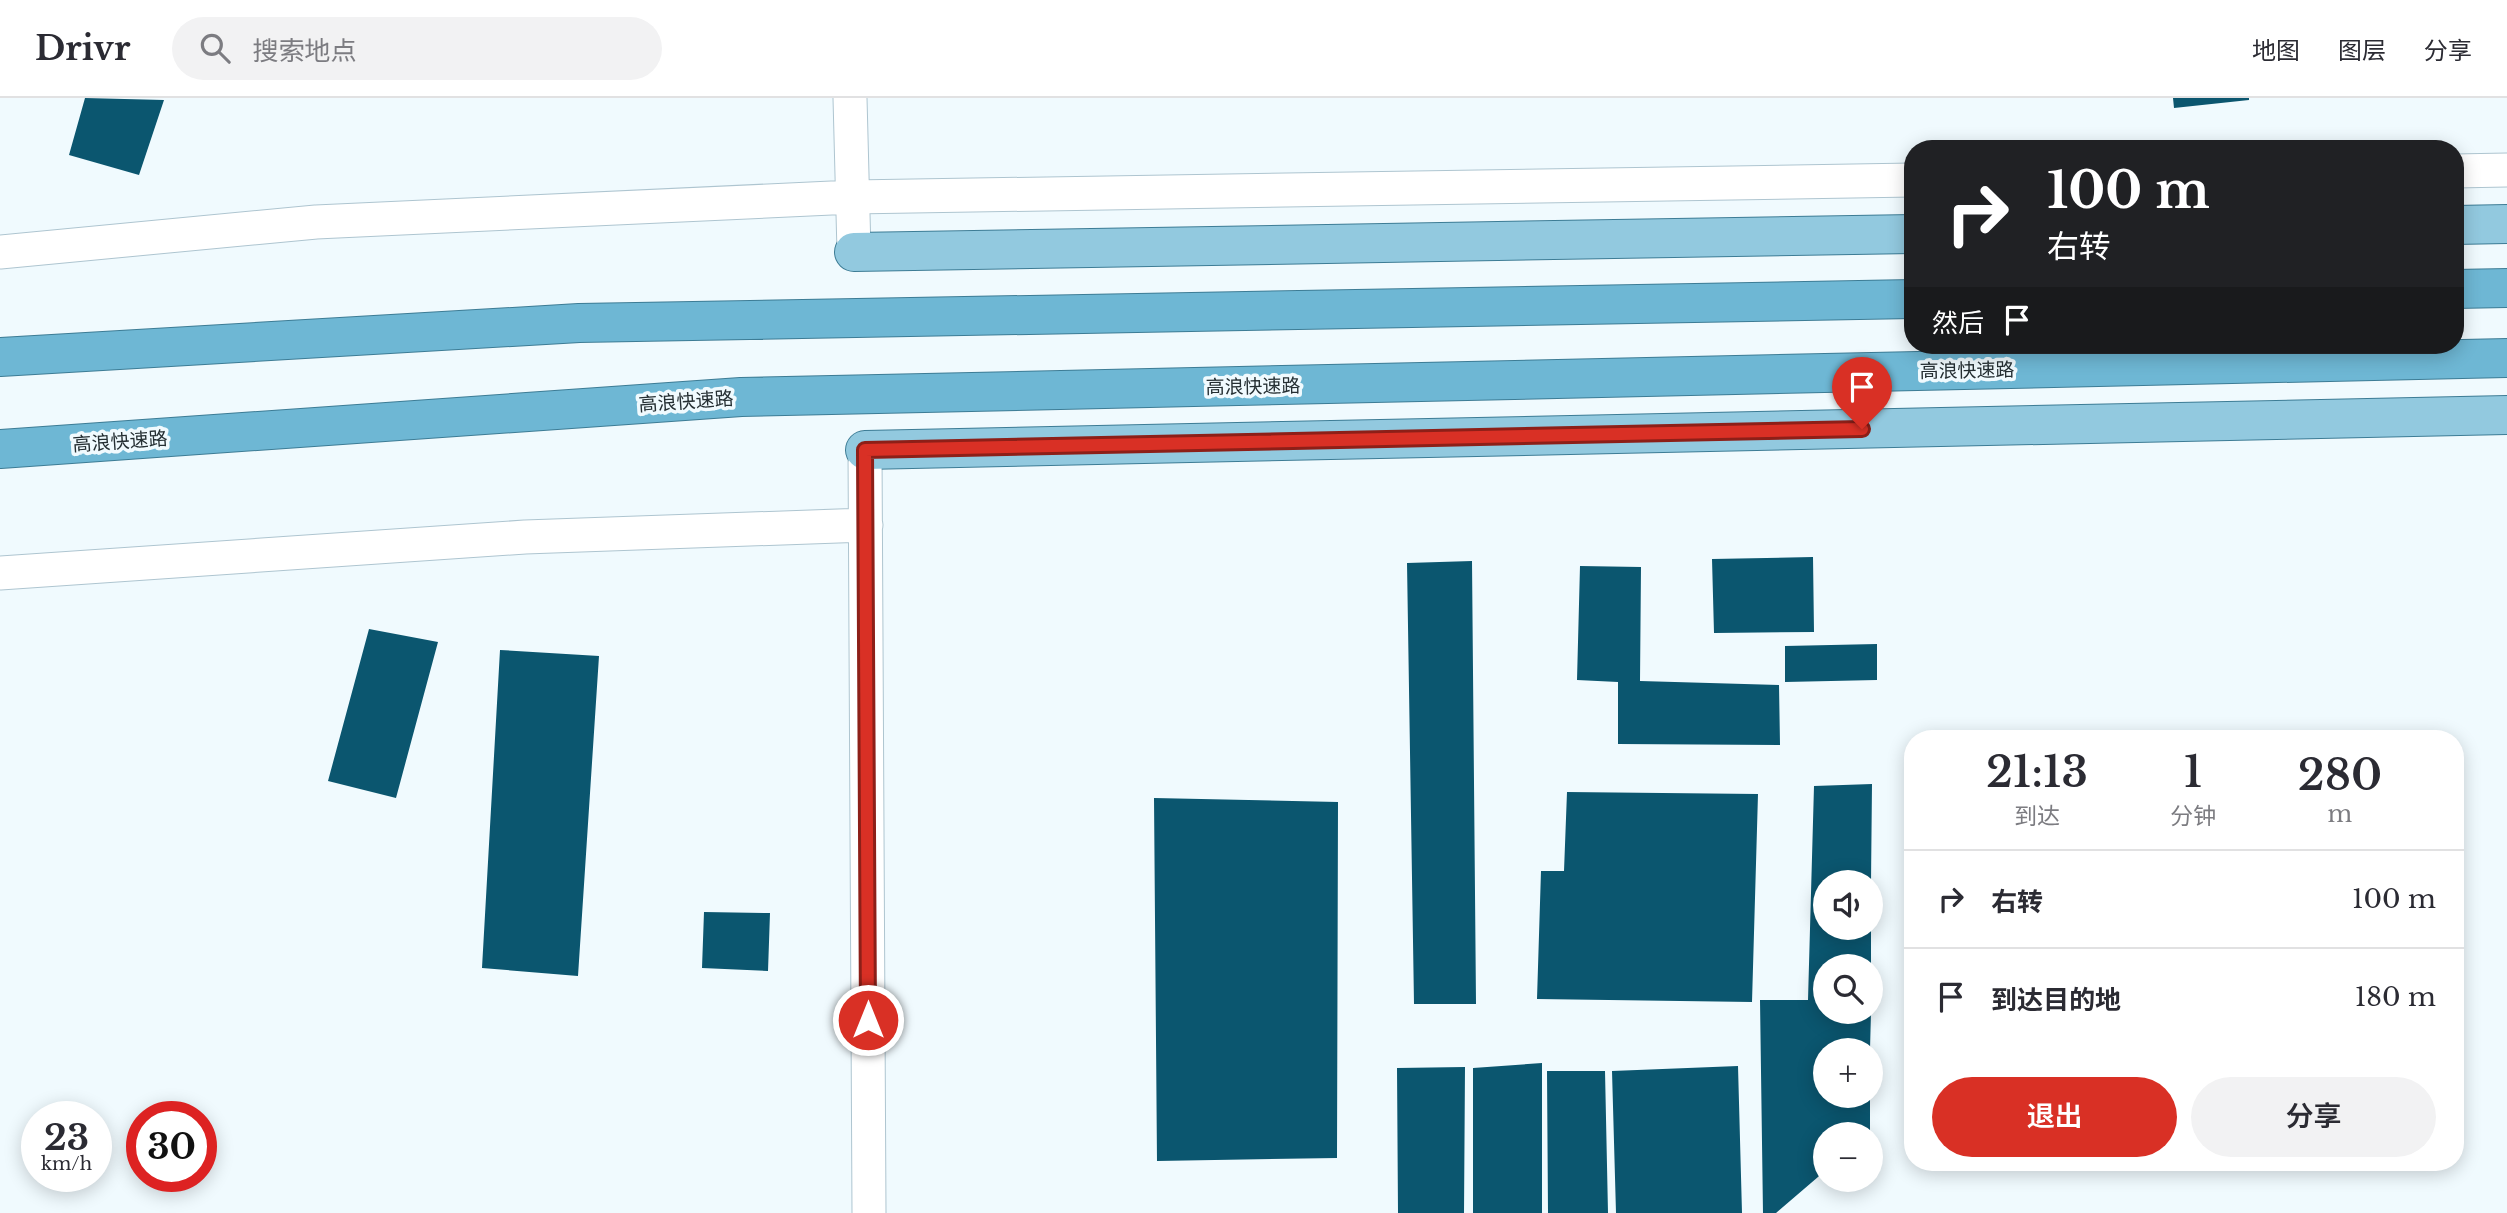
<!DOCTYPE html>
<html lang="zh">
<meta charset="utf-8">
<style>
:root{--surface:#fff;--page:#f2f2f3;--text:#2b2b33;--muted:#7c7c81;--line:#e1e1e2;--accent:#d93025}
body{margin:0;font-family:"Libre Baskerville","Noto Sans SC",serif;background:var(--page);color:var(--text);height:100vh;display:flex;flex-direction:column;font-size:26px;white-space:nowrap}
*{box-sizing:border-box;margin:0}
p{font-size:23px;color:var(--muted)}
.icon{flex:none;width:38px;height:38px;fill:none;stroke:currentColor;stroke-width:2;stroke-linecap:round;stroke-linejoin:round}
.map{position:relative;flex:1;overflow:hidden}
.sheet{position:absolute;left:1904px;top:632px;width:560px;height:441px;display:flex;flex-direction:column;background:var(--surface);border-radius:28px;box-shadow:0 4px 18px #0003}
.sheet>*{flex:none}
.hud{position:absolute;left:1904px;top:42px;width:560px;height:214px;border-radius:28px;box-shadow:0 4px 18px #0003;background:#202124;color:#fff;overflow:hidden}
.controls{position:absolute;left:1813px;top:772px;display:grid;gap:14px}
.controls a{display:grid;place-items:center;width:70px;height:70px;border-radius:50%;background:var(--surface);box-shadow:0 4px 18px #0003;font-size:35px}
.speed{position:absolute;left:21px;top:1003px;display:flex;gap:14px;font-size:35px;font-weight:700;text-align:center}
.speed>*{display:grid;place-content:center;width:91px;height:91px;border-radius:50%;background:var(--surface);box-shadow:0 4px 18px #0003;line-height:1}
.speed small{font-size:18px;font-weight:400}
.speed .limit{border:10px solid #d22;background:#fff;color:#111}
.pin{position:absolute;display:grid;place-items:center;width:60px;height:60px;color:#fff;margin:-72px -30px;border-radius:50% 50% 50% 0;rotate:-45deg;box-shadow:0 0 7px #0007}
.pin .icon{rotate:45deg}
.me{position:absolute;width:77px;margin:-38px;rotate:0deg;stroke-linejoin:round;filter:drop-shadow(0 0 5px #0008)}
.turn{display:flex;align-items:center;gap:24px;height:147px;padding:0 28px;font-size:32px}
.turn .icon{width:91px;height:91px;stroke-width:2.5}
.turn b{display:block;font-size:49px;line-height:60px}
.then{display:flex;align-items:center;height:66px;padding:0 28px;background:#0003;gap:14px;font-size:26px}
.eta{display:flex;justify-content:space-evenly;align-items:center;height:119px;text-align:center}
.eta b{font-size:42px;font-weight:600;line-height:49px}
.action{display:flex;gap:14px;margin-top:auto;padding:14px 28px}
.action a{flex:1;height:80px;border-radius:42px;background:var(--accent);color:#fff;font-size:28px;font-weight:600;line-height:80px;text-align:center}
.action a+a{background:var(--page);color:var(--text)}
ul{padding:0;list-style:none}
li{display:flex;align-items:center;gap:21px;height:98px;padding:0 28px;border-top:2px solid var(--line)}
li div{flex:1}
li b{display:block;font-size:26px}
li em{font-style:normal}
header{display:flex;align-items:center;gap:42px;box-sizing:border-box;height:98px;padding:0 35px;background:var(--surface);border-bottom:2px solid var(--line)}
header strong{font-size:33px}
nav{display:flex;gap:38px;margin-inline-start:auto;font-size:24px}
.search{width:490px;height:63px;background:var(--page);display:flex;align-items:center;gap:18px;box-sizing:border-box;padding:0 24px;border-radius:38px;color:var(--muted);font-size:26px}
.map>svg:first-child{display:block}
.building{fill:#0b566f}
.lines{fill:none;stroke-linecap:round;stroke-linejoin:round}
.minor-casing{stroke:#aec5d0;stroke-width:35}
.primary-casing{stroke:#3d7c95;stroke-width:40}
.trunk-casing{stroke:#3d7c95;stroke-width:40}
.minor{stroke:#fff;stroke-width:33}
.primary{stroke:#92c9df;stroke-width:38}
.trunk{stroke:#6eb7d4;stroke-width:38}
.route-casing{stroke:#8d1f18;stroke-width:18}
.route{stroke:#d93025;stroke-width:12}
.labels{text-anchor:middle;stroke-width:7;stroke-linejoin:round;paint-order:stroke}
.street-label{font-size:19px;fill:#252f33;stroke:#f0fafe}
</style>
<header>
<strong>Drivr</strong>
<div class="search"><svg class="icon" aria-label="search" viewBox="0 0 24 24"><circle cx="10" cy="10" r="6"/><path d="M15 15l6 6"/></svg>搜索地点</div>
<nav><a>地图</a><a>图层</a><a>分享</a></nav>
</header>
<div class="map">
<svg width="2507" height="1115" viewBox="0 0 2507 1115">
<rect width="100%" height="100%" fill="#f0fafe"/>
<path class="building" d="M85 0 164 2 139 77 69 57Z
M2173 0H2249V2L2174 10Z
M1813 459 1814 534 1714 535 1712 461Z
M1472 463 1476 906H1414L1407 465Z
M1580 468 1641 469 1640 583 1779 587 1780 647 1618 646V584L1577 582Z
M369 531 438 544 396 700 328 683Z
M1877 546V582L1785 584V548Z
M500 552 599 558 578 878 482 870Z
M1872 686 1871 784H1825V830H1871V868H1825V914H1871L1870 952H1825V998H1870V1035L1825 1036V1073L1776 1115H1763L1760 902H1808L1814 688Z
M1567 694 1758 696 1752 904 1537 901 1541 773H1564Z
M1154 700 1338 704 1337 1060 1157 1063Z
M704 814 770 815 768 873 702 870Z
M1542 965V1115H1473V970Z
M1738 968 1742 1115H1616L1612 973Z
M1465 969 1464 1115H1398L1397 970Z
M1547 973H1605L1608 1115H1548Z"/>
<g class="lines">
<g class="minor-casing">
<path id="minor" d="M850 0 854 154
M2455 73 2507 72
M0 154 316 124 853 99 1913 82
M865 352 869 1115
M0 475 525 439 866 427"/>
</g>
<g class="primary-casing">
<path id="primary" d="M2455 127 2507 126
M854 154 1913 136
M865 352 2507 317"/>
</g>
<g class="trunk-casing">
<path id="trunk" d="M2455 191 2507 190
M0 259 579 225 1913 201
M0 351 741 299 2507 260"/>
</g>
<use href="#minor" class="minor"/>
<use href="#primary" class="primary"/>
<use href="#trunk" class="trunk"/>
</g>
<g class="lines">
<g class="route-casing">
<path id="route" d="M868 922 865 352 1862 331"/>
</g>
<use href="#route" class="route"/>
</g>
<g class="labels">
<g class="street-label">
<text transform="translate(1967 272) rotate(-1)" y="7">高浪快速路</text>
<text transform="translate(1253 288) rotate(-1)" y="7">高浪快速路</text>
<text transform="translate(686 303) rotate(-4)" y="7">高浪快速路</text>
<text transform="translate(120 343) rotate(-4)" y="7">高浪快速路</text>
</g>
</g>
</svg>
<div class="controls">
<a><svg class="icon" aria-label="sound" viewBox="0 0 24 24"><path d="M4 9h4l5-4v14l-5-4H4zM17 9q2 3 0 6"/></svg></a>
<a><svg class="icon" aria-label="search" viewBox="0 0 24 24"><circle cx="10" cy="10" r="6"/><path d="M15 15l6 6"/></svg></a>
<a>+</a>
<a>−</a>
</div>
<div class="speed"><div>23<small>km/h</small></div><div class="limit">30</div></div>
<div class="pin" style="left:1862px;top:331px;background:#d93025"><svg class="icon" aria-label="arrive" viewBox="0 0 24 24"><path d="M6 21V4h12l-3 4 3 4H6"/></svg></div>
<svg class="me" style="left:868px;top:922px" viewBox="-20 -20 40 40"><circle r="17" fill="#d93025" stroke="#fff" stroke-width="3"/><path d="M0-11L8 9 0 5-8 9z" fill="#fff"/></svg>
<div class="hud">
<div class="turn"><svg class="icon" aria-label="right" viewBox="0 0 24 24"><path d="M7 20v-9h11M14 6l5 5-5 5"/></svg><div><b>100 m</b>右转</div></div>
<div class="then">然后<svg class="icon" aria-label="arrive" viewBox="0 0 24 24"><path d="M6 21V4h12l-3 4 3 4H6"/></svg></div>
</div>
<section class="sheet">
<div class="eta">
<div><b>21:13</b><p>到达</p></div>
<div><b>1</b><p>分钟</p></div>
<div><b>280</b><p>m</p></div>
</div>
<ul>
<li><svg class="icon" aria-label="right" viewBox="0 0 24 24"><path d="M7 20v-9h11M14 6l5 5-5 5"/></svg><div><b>右转</b></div><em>100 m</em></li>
<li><svg class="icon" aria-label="arrive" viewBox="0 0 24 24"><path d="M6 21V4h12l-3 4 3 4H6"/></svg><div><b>到达目的地</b></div><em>180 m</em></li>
</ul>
<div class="action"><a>退出</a><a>分享</a></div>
</section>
</div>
